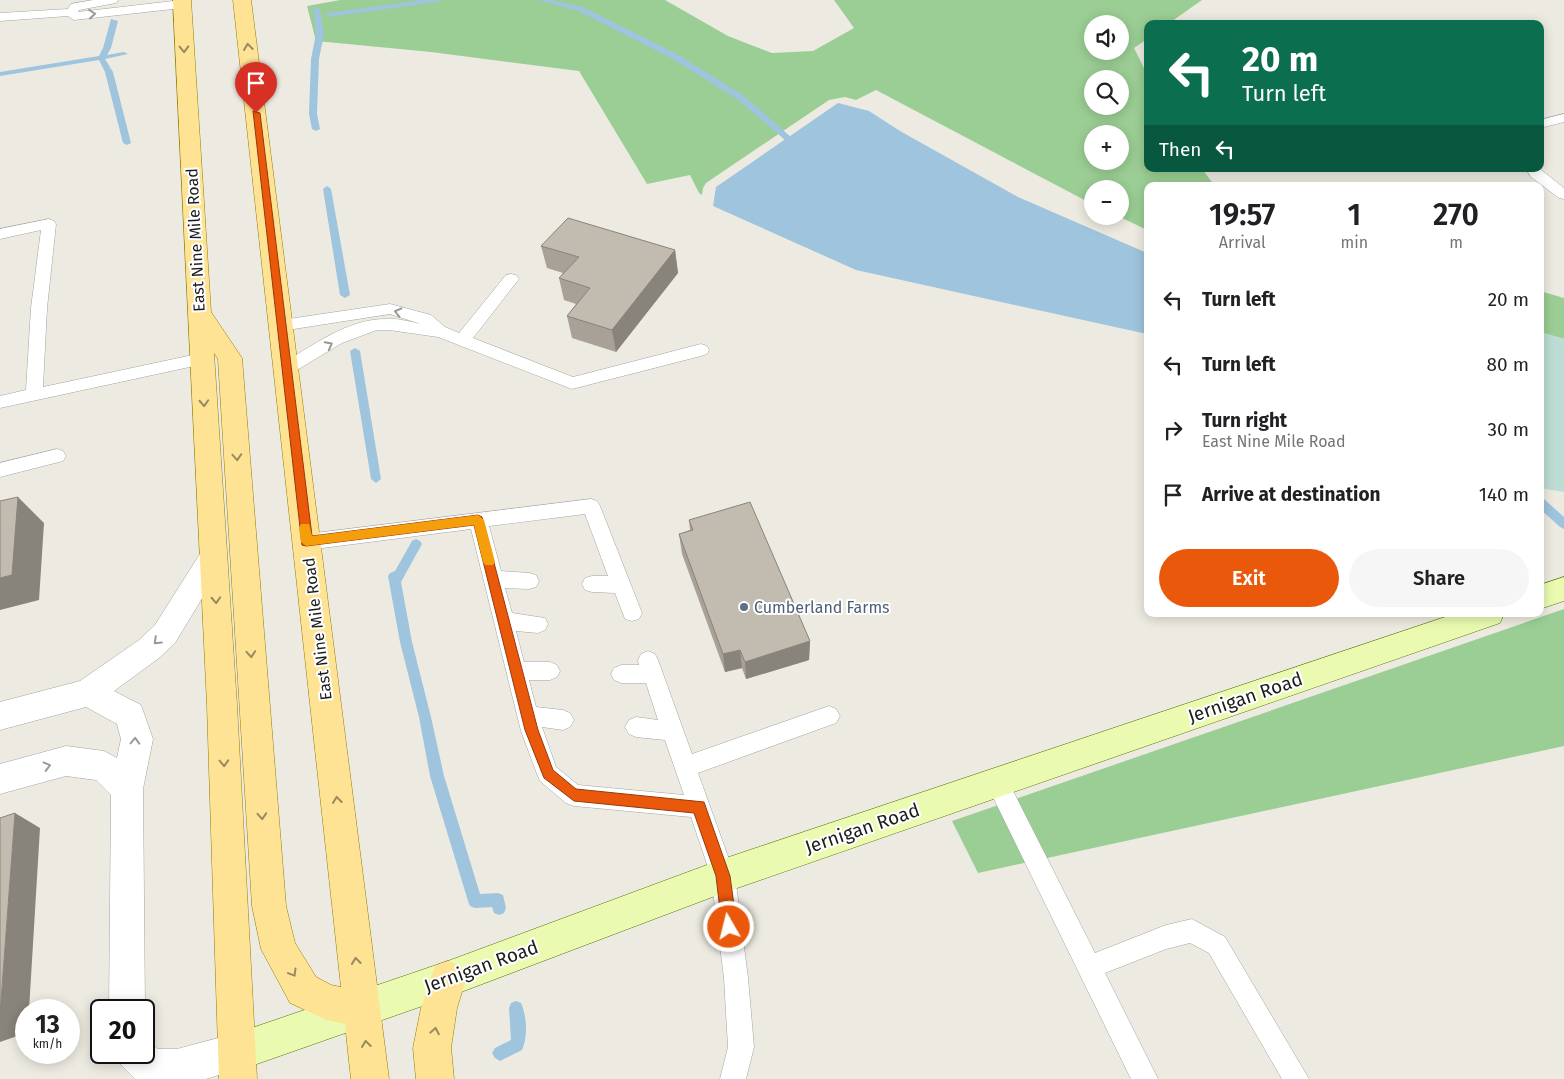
<!DOCTYPE html>
<meta charset="utf-8">
<style>
:root{--surface:#fff;--page:#f6f6f6;--text:#202124;--muted:#757577;--accent:#ea580c}
body{margin:0;font-family:"Fira Sans",sans-serif;background:var(--page);color:var(--text);height:100vh;display:flex;flex-direction:column;font-size:19px;white-space:nowrap}
*{box-sizing:border-box;margin:0}
p{font-size:16px;color:var(--muted)}
.icon{flex:none;width:28px;height:28px;fill:none;stroke:currentColor;stroke-width:2;stroke-linecap:round;stroke-linejoin:round}
.map{position:relative;flex:1;overflow:hidden}
.details{position:absolute;left:1144px;top:182px;width:400px;height:435px;display:flex;flex-direction:column;background:var(--surface);border-radius:10px;box-shadow:0 2px 12px #0003}
.details>*{flex:none}
.top-card{position:absolute;left:1144px;top:20px;width:400px;height:152px;border-radius:10px;box-shadow:0 2px 12px #0003;background:#0b6e4f;color:#fff;overflow:hidden}
.fabs{position:absolute;left:1084px;top:15px;display:grid;gap:10px}
.fabs a{display:grid;place-items:center;width:45px;height:45px;border-radius:50%;background:var(--surface);box-shadow:0 2px 12px #0003;font-size:25px}
.speed{position:absolute;left:15px;top:999px;display:flex;gap:10px;font-size:25px;font-weight:700;text-align:center}
.speed>*{display:grid;place-content:center;width:65px;height:65px;border-radius:50%;background:var(--surface);box-shadow:0 2px 12px #0003;line-height:1}
.speed small{font-size:12px;font-weight:400}
.speed .limit{border:2px solid #111;border-radius:8px;background:#fff;color:#111}
.pin{position:absolute;display:grid;place-items:center;width:42px;height:42px;color:#fff;margin:-51px -21px;border-radius:50% 50% 50% 0;rotate:-45deg;box-shadow:0 0 5px #0007}
.pin .icon{rotate:45deg}
.me{position:absolute;width:55px;margin:-28px;rotate:352deg;stroke-linejoin:round;filter:drop-shadow(0 0 4px #0008)}
.turn{display:flex;align-items:center;gap:18px;height:105px;padding:0 15px;font-size:22px}
.turn .icon{width:65px;height:65px;stroke-width:2.5}
.turn b{display:block;font-size:35px;line-height:42px}
.then{display:flex;align-items:center;height:48px;padding:0 15px;background:#0003;gap:10px;font-size:19px}
.eta{display:flex;justify-content:space-evenly;align-items:center;height:85px;text-align:center}
.eta b{font-size:30px;font-weight:600;line-height:35px}
.button{display:flex;gap:10px;margin-top:auto;padding:10px 15px}
.button a{flex:1;height:58px;border-radius:30px;background:var(--accent);color:#fff;font-size:20px;font-weight:600;line-height:58px;text-align:center}
.button a+a{background:var(--page);color:var(--text)}
ul{padding:0;list-style:none}
li{display:flex;align-items:center;gap:15px;height:65px;padding:0 15px}
li div{flex:1}
li b{display:block;font-size:19px}
li em{font-style:normal}
.map>svg:first-child{display:block}
.forest{fill:#9bce94;fill-rule:evenodd}
.wetland{fill:#bddcd3}
.water{fill:#9fc4dd}
.lines{fill:none;stroke-linecap:round;stroke-linejoin:round}
.stream{fill:#9fc4dd;fill-rule:evenodd}
.lane-casing{stroke:#a3a3a3;stroke-width:1}
.street-casing{stroke:#a3a3a3;stroke-width:1}
.secondary-casing{stroke:#537302;stroke-width:1}
.primary-casing{stroke:#937d00;stroke-width:1}
.lane{fill:#fff;fill-rule:evenodd}
.street{fill:#fff;fill-rule:evenodd}
.secondary{fill:#eafbb1;fill-rule:evenodd}
.primary{fill:#fee395;fill-rule:evenodd}
.wall{fill:#a7a197}
.shaded-wall{fill:#88837b}
.building{fill:#c2bbb0;stroke:#88837b}
.oneway{stroke:#999}
.oneway2{stroke:#98895f}
.route{fill:#ea580c;stroke:#983908}
.slow{fill:#f59e0b}
.service-dot{fill:#5c6f8a;stroke:#fff;stroke-width:2}
.labels{text-anchor:middle;stroke-width:4;stroke-linejoin:round;paint-order:stroke}
.street-label{font-size:16px;fill:#1c1c1c;stroke:#fff}
.service-label{font-size:16px;fill:#4e5e75;stroke:#fff;text-anchor:start}
.near-street-label{font-size:19px;fill:#1c1c1c;stroke:#fff}
</style>
<div class="map">
<svg width="1564" height="1079" viewBox="0 0 1564 1079">
<rect width="100%" height="100%" fill="#edebe1"/>
<path class="forest" d="M340 0H665L728 36 772 53 813 51 854 28 834 0H1202L1168 24H1148L1147 39 1134 48 1147 74 1148 169H1202L1215 186H1148L1147 230 1118 216H1120V189H1092V204L876 90 856 100 845 97 829 100 706 183 703 188 702 195 699 193 690 175 647 184 579 71 431 52 316 41 307 6ZM1092 24H1120V51H1092ZM1092 79H1120V106H1092ZM1092 134H1120V161H1092Z
M1540 291 1564 298V339L1540 332Z
M1564 609V746L978 873 952 821Z"/>
<path class="wetland" d="M1540 332 1564 339V492L1540 488Z"/>
<path class="water" d="M838 103 869 111 900 131 1018 197 1147 253V334L856 270 713 206 716 187Z"/>
<g class="lines">
<path class="stream" d="M422 0H441L437 2 329 17 325 15 329 13Z
M538 0H551L583 7 677 54 743 95 792 138 785 140 737 99 671 58 578 11Z
M313 7 320 9 324 34 319 59 317 114 320 129 316 131 312 129 309 114 311 59 316 34Z
M111 19 118 21 111 48 107 55 124 52 128 54 105 59 113 72 131 143 127 145 123 143 105 72 99 60 0 76V72L99 56 103 48Z
M327 186 331 189 350 295 345 298 340 295 323 189Z
M355 348 360 351 381 479 376 483 371 479 350 351Z
M1540 498 1544 499 1564 517V529L1560 527 1540 509Z
M416 539 420 541 422 544 401 582 412 642 431 717 444 776 480 894 498 893 503 895 506 908 504 913 499 915 494 913 492 907 475 908 470 906 468 901 430 776 419 717 400 642 388 576 390 573 395 571 412 541Z
M516 1001 521 1003C527 1017 528 1036 522 1050L500 1061 495 1058 492 1053 495 1048 511 1040 509 1008 511 1003Z"/>
<g class="lane-casing">
<path id="lane" d="M93 0H118L116 3 79 10 78 12 182 0 188 4 182 8 74 20 68 16 0 21V13L68 9 71 4Z
M1564 114V122L1540 128V120Z
M1526 169H1540L1564 188V199L1559 198 1531 177Z
M49 219 54 221 56 224 47 308 43 387 202 353 208 355 210 359 208 363 0 408V396L26 390 31 308 41 230 0 239V229Z
M511 274 516 275 519 279 473 338 573 377 701 344 707 346 709 350 707 354 701 356 572 389 438 337 389 330H377L342 343 292 373 286 375 280 373 278 369 280 365C312 346 347 319 386 319 398 318 410 322 421 324L390 314 281 331 275 329 273 325 275 321 390 304 431 315 445 327 459 333 506 275Z
M57 449 63 451 66 456 63 461 0 477V463Z
M591 499 597 501 600 506 642 613 639 619 632 621 625 619 615 593 592 592 585 590 582 584 585 578 592 576H608L585 514 489 526 501 571 529 573 536 575 539 581 536 587 529 589 505 588 512 613 545 618 548 624 545 630 538 633 516 631 524 662H550L557 665 560 671 557 677 550 680H529L536 707 563 710 570 713 574 720 570 727 563 730 542 727 556 767 578 785 684 795 665 740 636 737 629 734 625 727 629 720 636 717 658 720 646 683H621L614 680 611 674 614 668 621 665H639L638 660 641 654 648 651 655 654 658 660 692 754 829 706 836 709 840 716 836 723 698 773 735 876 748 978 754 1047 746 1079H720L728 1047 724 978 711 876 691 817 574 806 566 803 540 781 537 774 521 731 471 529 307 550 300 547 298 542 300 537 307 534Z
M997 772 1005 775 1095 953 1166 925 1192 919 1225 937 1309 1079H1282L1209 953 1190 943 1166 949 1105 973 1158 1079H1131L989 789 986 782 989 775Z"/>
</g>
<g class="street-casing">
<path id="street" d="M213 545 223 549 227 557 175 643 159 658 114 691 141 705 153 739 143 789 145 1010 144 1014V1010H109L111 795 96 780 66 776 0 794V764L66 746 104 751 117 758 121 739 117 724 86 707 0 730V702L80 681 139 640 155 625 203 549Z
M237 1033 250 1039 256 1052 250 1065 206 1079H135L121 1065 116 1052H144V1037L158 1049H177Z"/>
</g>
<g class="secondary-casing">
<path id="secondary" d="M1564 577V601L1540 609V585Z
M1454 614H1504L1500 623 723 893 448 997 237 1071 224 1065 218 1052 224 1039 237 1033 448 961 723 859Z"/>
</g>
<g class="primary-casing">
<path id="primary" d="M173 0H191L211 312 242 358 286 906 295 943 316 977 331 985 341 987 233 0H251L389 1079H351L345 1024 327 1020 290 1003 261 949 252 906 218 359 214 353 237 705 257 1079H219L207 705Z
M448 961 461 966 466 979 457 1008 451 1048 454 1079H416L413 1048 421 1008 435 966Z"/>
</g>
<use href="#lane" class="lane"/>
<use href="#street" class="street"/>
<use href="#secondary" class="secondary"/>
<use href="#primary" class="primary"/>
</g>
<path class="wall" d="M541 246 675 250 678 273 616 352 572 338 567 316 576 304 564 300 559 278 563 273 547 268Z
M689 520 810 641 809 660 746 679 742 668 725 672 682 554 679 534 690 530Z"/>
<path class="shaded-wall" d="M675 250 678 273 616 352 612 330Z
M18 497 44 523 39 600 0 610V578Z
M810 641 809 660 746 679 745 662Z
M740 650 742 668 725 672 723 654Z
M15 813 40 828 29 1010H26V1033L0 1042V1014Z"/>
<path class="building" d="M568 218 675 250 612 330 567 316 590 288 559 278 579 257 541 246Z
M18 497 12 575 0 578V501Z
M750 502 810 641 745 662 740 650 723 654 679 534 693 530 689 520Z
M15 813 0 1014V818Z"/>
<defs><path id="oneway-chevron" d="M-2-3.5L2.5 0L-2 3.5" fill="none" stroke-width="1.6" stroke-linecap="round" stroke-linejoin="round" transform="scale(1.25)"/></defs>
<g class="oneway">
<use href="#oneway-chevron" transform="translate(92 14) rotate(-5)"/>
<use href="#oneway-chevron" transform="translate(398 312) rotate(-166)"/>
<use href="#oneway-chevron" transform="translate(329 345) rotate(-28)"/>
<use href="#oneway-chevron" transform="translate(157 641) rotate(136)"/>
<use href="#oneway-chevron" transform="translate(135 741) rotate(-88)"/>
<use href="#oneway-chevron" transform="translate(47 766) rotate(-15)"/>
</g>
<g class="oneway2">
<use href="#oneway-chevron" transform="translate(248 47) rotate(-97)"/>
<use href="#oneway-chevron" transform="translate(184 49) rotate(88)"/>
<use href="#oneway-chevron" transform="translate(204 403) rotate(87)"/>
<use href="#oneway-chevron" transform="translate(237 457) rotate(86)"/>
<use href="#oneway-chevron" transform="translate(216 600) rotate(87)"/>
<use href="#oneway-chevron" transform="translate(251 654) rotate(86)"/>
<use href="#oneway-chevron" transform="translate(224 763) rotate(88)"/>
<use href="#oneway-chevron" transform="translate(337 800) rotate(-97)"/>
<use href="#oneway-chevron" transform="translate(262 816) rotate(86)"/>
<use href="#oneway-chevron" transform="translate(356 961) rotate(-96)"/>
<use href="#oneway-chevron" transform="translate(293 973) rotate(59)"/>
<use href="#oneway-chevron" transform="translate(435 1031) rotate(-80)"/>
<use href="#oneway-chevron" transform="translate(366 1044) rotate(-97)"/>
</g>
<path class="route" d="M253 111 260 113 312 536 478 515 482 517 538 730 553 770 576 789 704 802 730 876 737 927 734 932 729 934 724 932 722 927 716 876 694 813 574 801 544 778 525 730 474 525 306 546 302 545Z"/>
<path class="slow" d="M478 515 484 520 495 562 493 565H485L483 562 474 525 306 546 301 542 299 528 301 524H309L312 536Z"/>
<circle class="service-dot" cx="744" cy="607" r="5"/>
<g class="labels">
<g class="street-label">
<text transform="translate(195 240) rotate(-93)" y="6">East Nine Mile Road</text>
<text transform="translate(317 629) rotate(-97)" y="6">East Nine Mile Road</text>
</g>
<g class="service-label">
<text x="754" y="613">Cumberland Farms</text>
</g>
<g class="near-street-label">
<text transform="translate(1245 697) rotate(-19)" y="7">Jernigan Road</text>
<text transform="translate(862 828) rotate(-19)" y="7">Jernigan Road</text>
<text transform="translate(481 966) rotate(-20)" y="7">Jernigan Road</text>
</g>
</g>
</svg>
<div class="fabs">
<a><svg class="icon" aria-label="sound" viewBox="0 0 24 24"><path d="M4 9h4l5-4v14l-5-4H4zM17 9q2 3 0 6"/></svg></a>
<a><svg class="icon" aria-label="search" viewBox="0 0 24 24"><circle cx="10" cy="10" r="6"/><path d="M15 15l6 6"/></svg></a>
<a>+</a>
<a>−</a>
</div>
<div class="speed"><div>13<small>km/h</small></div><div class="limit">20</div></div>
<div class="pin" style="left:256px;top:113px;background:#d93025"><svg class="icon" aria-label="arrive" viewBox="0 0 24 24"><path d="M6 21V4h12l-3 4 3 4H6"/></svg></div>
<svg class="me" style="left:729px;top:927px" viewBox="-20 -20 40 40"><circle r="17" fill="#ea580c" stroke="#fff" stroke-width="3"/><path d="M0-11L8 9 0 5-8 9z" fill="#fff"/></svg>
<div class="top-card">
<div class="turn"><svg class="icon" aria-label="left" viewBox="0 0 24 24"><path d="M17 20v-9H6M10 6l-5 5 5 5"/></svg><div><b>20 m</b>Turn left</div></div>
<div class="then">Then<svg class="icon" aria-label="left" viewBox="0 0 24 24"><path d="M17 20v-9H6M10 6l-5 5 5 5"/></svg></div>
</div>
<section class="details">
<div class="eta">
<div><b>19:57</b><p>Arrival</p></div>
<div><b>1</b><p>min</p></div>
<div><b>270</b><p>m</p></div>
</div>
<ul>
<li><svg class="icon" aria-label="left" viewBox="0 0 24 24"><path d="M17 20v-9H6M10 6l-5 5 5 5"/></svg><div><b>Turn left</b></div><em>20 m</em></li>
<li><svg class="icon" aria-label="left" viewBox="0 0 24 24"><path d="M17 20v-9H6M10 6l-5 5 5 5"/></svg><div><b>Turn left</b></div><em>80 m</em></li>
<li><svg class="icon" aria-label="right" viewBox="0 0 24 24"><path d="M7 20v-9h11M14 6l5 5-5 5"/></svg><div><b>Turn right</b><p>East Nine Mile Road</p></div><em>30 m</em></li>
<li><svg class="icon" aria-label="arrive" viewBox="0 0 24 24"><path d="M6 21V4h12l-3 4 3 4H6"/></svg><div><b>Arrive at destination</b></div><em>140 m</em></li>
</ul>
<div class="button"><a>Exit</a><a>Share</a></div>
</section>
</div>
